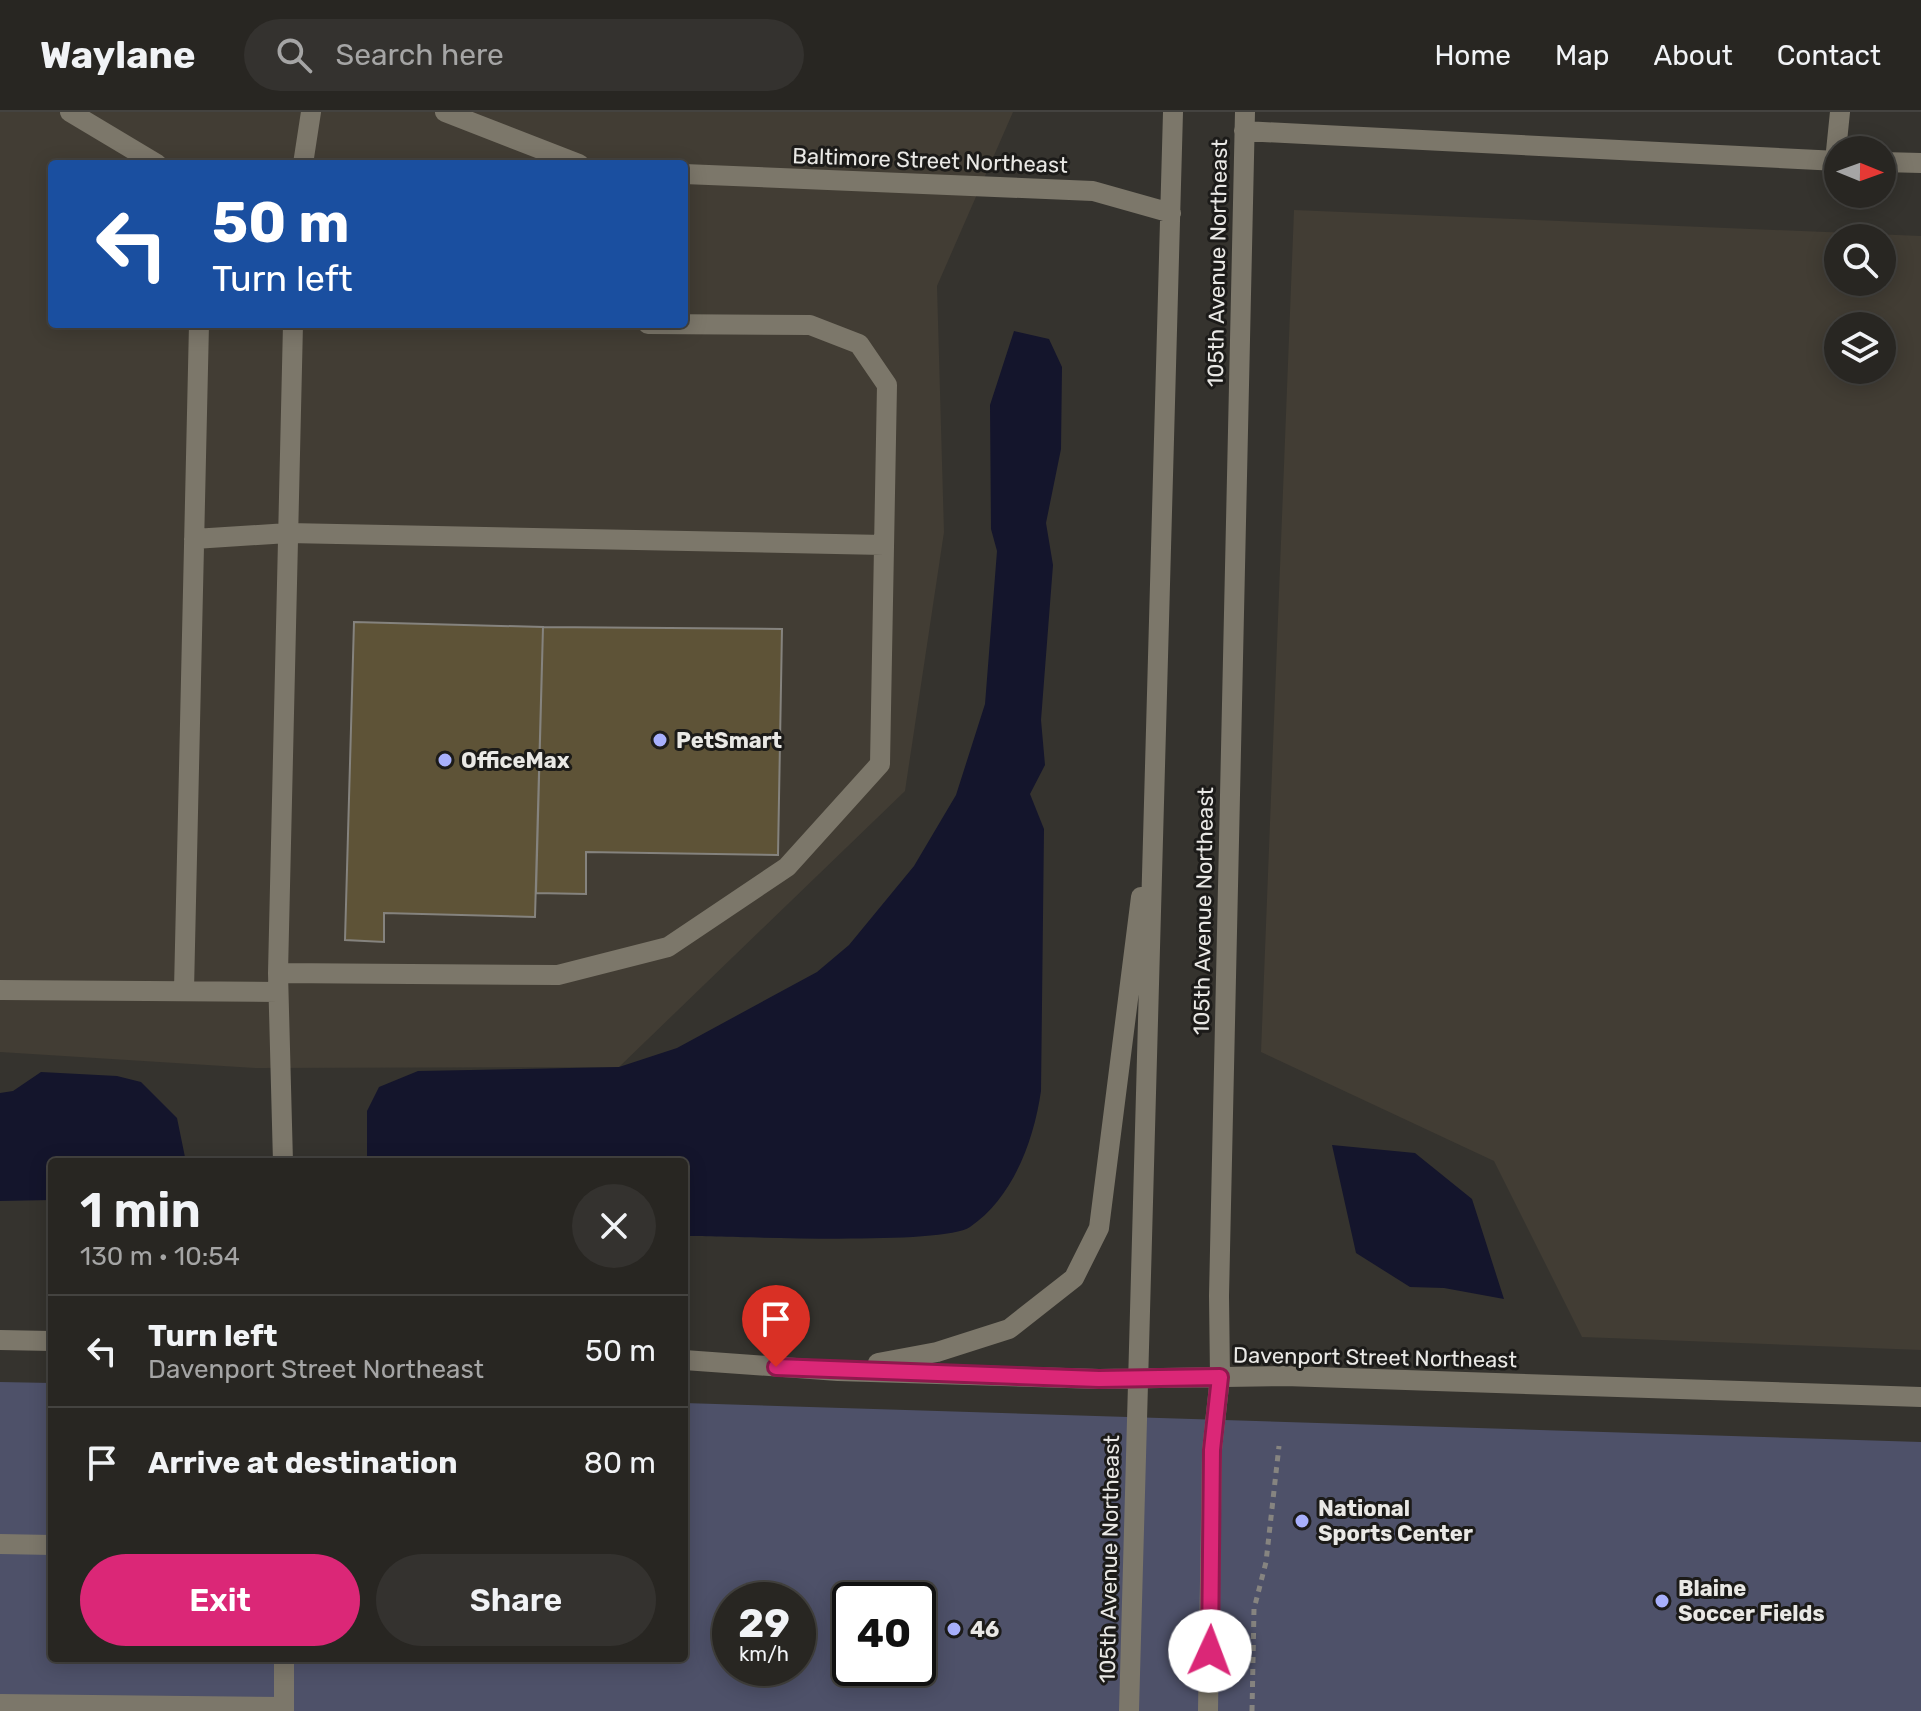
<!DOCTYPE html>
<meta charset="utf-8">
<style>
:root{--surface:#282622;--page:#34322f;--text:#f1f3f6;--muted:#a5a5a5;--line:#444340;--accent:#db2777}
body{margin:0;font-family:Rubik,sans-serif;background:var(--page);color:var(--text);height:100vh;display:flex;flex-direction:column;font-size:30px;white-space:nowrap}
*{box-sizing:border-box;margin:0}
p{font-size:26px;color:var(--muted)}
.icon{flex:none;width:44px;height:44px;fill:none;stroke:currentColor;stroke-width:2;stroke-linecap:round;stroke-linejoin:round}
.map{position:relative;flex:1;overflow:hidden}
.drawer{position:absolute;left:48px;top:1046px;width:640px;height:504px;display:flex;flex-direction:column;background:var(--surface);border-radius:8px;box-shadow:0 4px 20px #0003,0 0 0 2px var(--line)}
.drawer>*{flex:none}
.hud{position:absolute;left:48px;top:48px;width:640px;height:168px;border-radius:8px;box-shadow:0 4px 20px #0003,0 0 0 2px var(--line);background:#1a4fa0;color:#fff;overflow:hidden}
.needle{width:52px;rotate:91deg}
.buttons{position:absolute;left:1824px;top:24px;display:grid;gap:16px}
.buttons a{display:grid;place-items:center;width:72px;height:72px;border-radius:50%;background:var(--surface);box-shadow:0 4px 20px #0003,0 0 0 2px var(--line);font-size:40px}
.speed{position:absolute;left:712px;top:1470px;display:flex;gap:16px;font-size:40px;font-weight:700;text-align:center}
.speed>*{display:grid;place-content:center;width:104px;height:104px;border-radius:50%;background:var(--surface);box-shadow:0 4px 20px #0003,0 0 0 2px var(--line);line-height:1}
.speed small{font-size:20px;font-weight:400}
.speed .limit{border:4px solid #111;border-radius:12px;background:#fff;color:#111}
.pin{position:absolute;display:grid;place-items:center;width:68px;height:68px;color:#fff;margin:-82px -34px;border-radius:50% 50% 50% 0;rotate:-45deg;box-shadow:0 0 8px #0007}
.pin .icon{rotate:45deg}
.me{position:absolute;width:88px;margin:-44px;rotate:2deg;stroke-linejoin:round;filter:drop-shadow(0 0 6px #0008)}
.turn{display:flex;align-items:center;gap:28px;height:168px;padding:0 32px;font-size:36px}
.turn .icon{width:104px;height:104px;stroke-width:2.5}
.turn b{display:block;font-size:56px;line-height:68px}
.round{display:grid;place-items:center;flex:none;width:84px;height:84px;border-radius:42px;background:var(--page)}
.head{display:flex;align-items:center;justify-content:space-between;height:136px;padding:0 32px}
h1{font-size:48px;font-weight:600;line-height:60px}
.primary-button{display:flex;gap:16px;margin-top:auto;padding:16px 32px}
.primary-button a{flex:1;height:92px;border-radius:48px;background:var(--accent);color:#fff;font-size:32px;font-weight:600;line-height:92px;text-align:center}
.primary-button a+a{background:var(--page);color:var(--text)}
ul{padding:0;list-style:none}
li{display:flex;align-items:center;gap:24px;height:112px;padding:0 32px;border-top:2px solid var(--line)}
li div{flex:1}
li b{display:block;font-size:30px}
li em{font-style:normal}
header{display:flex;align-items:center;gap:48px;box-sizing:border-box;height:112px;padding:0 40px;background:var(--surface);border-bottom:2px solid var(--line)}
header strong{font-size:38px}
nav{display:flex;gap:44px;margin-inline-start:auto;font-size:28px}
.search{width:560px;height:72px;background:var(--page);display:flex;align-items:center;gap:20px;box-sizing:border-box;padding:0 28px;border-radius:44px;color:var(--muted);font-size:30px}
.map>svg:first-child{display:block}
.built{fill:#423d34;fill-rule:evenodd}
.green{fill:#4e5169;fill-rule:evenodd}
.water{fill:#14152c}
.building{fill:#5e5337;stroke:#85837e;stroke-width:2}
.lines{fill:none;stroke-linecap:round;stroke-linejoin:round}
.path{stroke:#868480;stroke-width:5;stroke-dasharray:6 6;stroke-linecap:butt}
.minor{stroke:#7c776a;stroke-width:20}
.route-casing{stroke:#8e194d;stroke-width:20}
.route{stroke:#db2777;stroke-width:14}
.poi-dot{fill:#a8b0fc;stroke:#1c1b19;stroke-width:3}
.labels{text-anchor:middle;stroke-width:6;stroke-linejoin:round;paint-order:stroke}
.street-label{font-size:22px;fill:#e9e8e5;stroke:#1c1b19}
.poi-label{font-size:22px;font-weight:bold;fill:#e9e8e5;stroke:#1c1b19;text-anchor:start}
</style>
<header>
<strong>Waylane</strong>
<div class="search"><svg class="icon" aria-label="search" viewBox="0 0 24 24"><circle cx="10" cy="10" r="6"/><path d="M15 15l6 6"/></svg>Search here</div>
<nav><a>Home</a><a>Map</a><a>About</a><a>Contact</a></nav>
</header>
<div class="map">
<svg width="1921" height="1599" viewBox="0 0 1921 1599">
<rect width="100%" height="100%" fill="#35332e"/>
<path class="built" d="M0 0H1013L937 174 944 420 905 679 619 955 255 956 0 940ZM52 52H684V212H52Z
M1294 98 1921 124V1238L1582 1225 1494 1049 1261 940ZM1838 126H1882V170H1838ZM1838 214H1882V258H1838Z"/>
<path class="green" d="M0 1270 52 1271V1546H684V1291L1921 1330V1599H0ZM730 1488H798V1556H730ZM850 1488H918V1556H850Z"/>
<path class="water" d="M1014 219 1049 227 1062 255 1061 337 1046 411 1053 453 1041 608 1045 653 1030 682 1044 717 1041 979C1034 1028 1013 1086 970 1115 942 1134 731 1124 684 1124V1050H367V999L379 975 418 959 619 955 677 936 817 860 849 833 914 754 956 683 985 592 997 439 991 417 990 293Z
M41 960 117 964 141 970 177 1006 186 1050H52V1088L0 1089V981L13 979Z
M1332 1033 1415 1041 1472 1087 1504 1187 1444 1176 1410 1175 1356 1141Z"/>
<path class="building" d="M354 510 543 515 535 805 384 801V830L345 828Z
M543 515 782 517 778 743 586 740V782L536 781Z"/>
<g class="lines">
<path class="path" d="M1252 1599 1254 1497 1266 1450 1279 1334"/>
<path class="minor" d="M70 0 157 52
M445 0 579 52
M1244 19 1838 49
M1835 49 1840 0
M1882 50 1921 51
M303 52 311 0
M684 62 1093 79 1171 101
M194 427 288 421 884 433
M278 861 558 863 668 835 787 755 880 652 887 273 859 232 810 213 648 212
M0 878 278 880
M184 878 199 212
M283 1050 278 861 293 212
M0 1228 52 1229
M684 1248 838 1259 1099 1267 1285 1264 1921 1285
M878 1251 937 1240 1009 1217 1074 1166 1099 1116 1141 785
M0 1432 52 1433
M0 1592 284 1595
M284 1599V1546
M1129 1599 1173 0
M1208 1599 1212 1338 1220 1265 1219 1184 1245 0"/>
</g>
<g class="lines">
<g class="route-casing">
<path id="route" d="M776 1255 1099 1267 1220 1265 1212 1338 1210 1539"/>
</g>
<use href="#route" class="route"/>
</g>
<g class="poi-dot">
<circle cx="660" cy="628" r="8"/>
<circle cx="445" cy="648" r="8"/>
<circle cx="1302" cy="1409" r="8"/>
<circle cx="1662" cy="1489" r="8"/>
<circle cx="954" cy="1517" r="8"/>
</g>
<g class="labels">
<g class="street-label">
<text transform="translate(930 48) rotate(2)" y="8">Baltimore Street Northeast</text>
<text transform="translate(1217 151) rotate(-89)" y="8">105th Avenue Northeast</text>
<text transform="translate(1203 799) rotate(-89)" y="8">105th Avenue Northeast</text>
<text transform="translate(1375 1245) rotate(1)" y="8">Davenport Street Northeast</text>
<text transform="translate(1109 1447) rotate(-89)" y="8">105th Avenue Northeast</text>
</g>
<g class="poi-label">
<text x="676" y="636">PetSmart</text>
<text x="461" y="656">OfficeMax</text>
<text x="1318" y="1404">National<tspan x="1318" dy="25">Sports Center</tspan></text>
<text x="1678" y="1484">Blaine<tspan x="1678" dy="25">Soccer Fields</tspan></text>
<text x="970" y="1525">46</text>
</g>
</g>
</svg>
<div class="buttons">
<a><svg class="needle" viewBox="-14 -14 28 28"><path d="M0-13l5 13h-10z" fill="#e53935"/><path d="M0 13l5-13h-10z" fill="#a5a5a5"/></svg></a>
<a><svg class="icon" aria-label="search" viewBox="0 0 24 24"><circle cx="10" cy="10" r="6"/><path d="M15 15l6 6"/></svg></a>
<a><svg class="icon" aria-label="layers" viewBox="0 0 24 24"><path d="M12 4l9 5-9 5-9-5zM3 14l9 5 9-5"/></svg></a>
</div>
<div class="speed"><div>29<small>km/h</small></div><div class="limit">40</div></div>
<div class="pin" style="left:776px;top:1255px;background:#d93025"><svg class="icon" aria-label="arrive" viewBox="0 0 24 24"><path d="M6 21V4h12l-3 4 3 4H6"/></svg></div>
<svg class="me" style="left:1210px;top:1539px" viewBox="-20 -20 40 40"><circle r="19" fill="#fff"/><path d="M0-13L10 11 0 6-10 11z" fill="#db2777"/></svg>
<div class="hud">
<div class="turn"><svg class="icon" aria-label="left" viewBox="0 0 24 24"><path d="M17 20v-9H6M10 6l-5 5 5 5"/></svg><div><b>50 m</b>Turn left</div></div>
</div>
<section class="drawer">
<div class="head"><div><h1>1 min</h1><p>130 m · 10:54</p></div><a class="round"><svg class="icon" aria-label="close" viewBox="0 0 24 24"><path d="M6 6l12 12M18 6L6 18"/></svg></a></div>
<ul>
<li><svg class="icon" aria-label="left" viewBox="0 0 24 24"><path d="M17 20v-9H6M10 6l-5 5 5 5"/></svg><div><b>Turn left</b><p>Davenport Street Northeast</p></div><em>50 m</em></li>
<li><svg class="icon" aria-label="arrive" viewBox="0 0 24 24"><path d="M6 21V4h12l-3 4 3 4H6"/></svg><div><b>Arrive at destination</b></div><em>80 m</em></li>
</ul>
<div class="primary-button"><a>Exit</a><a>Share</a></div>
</section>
</div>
